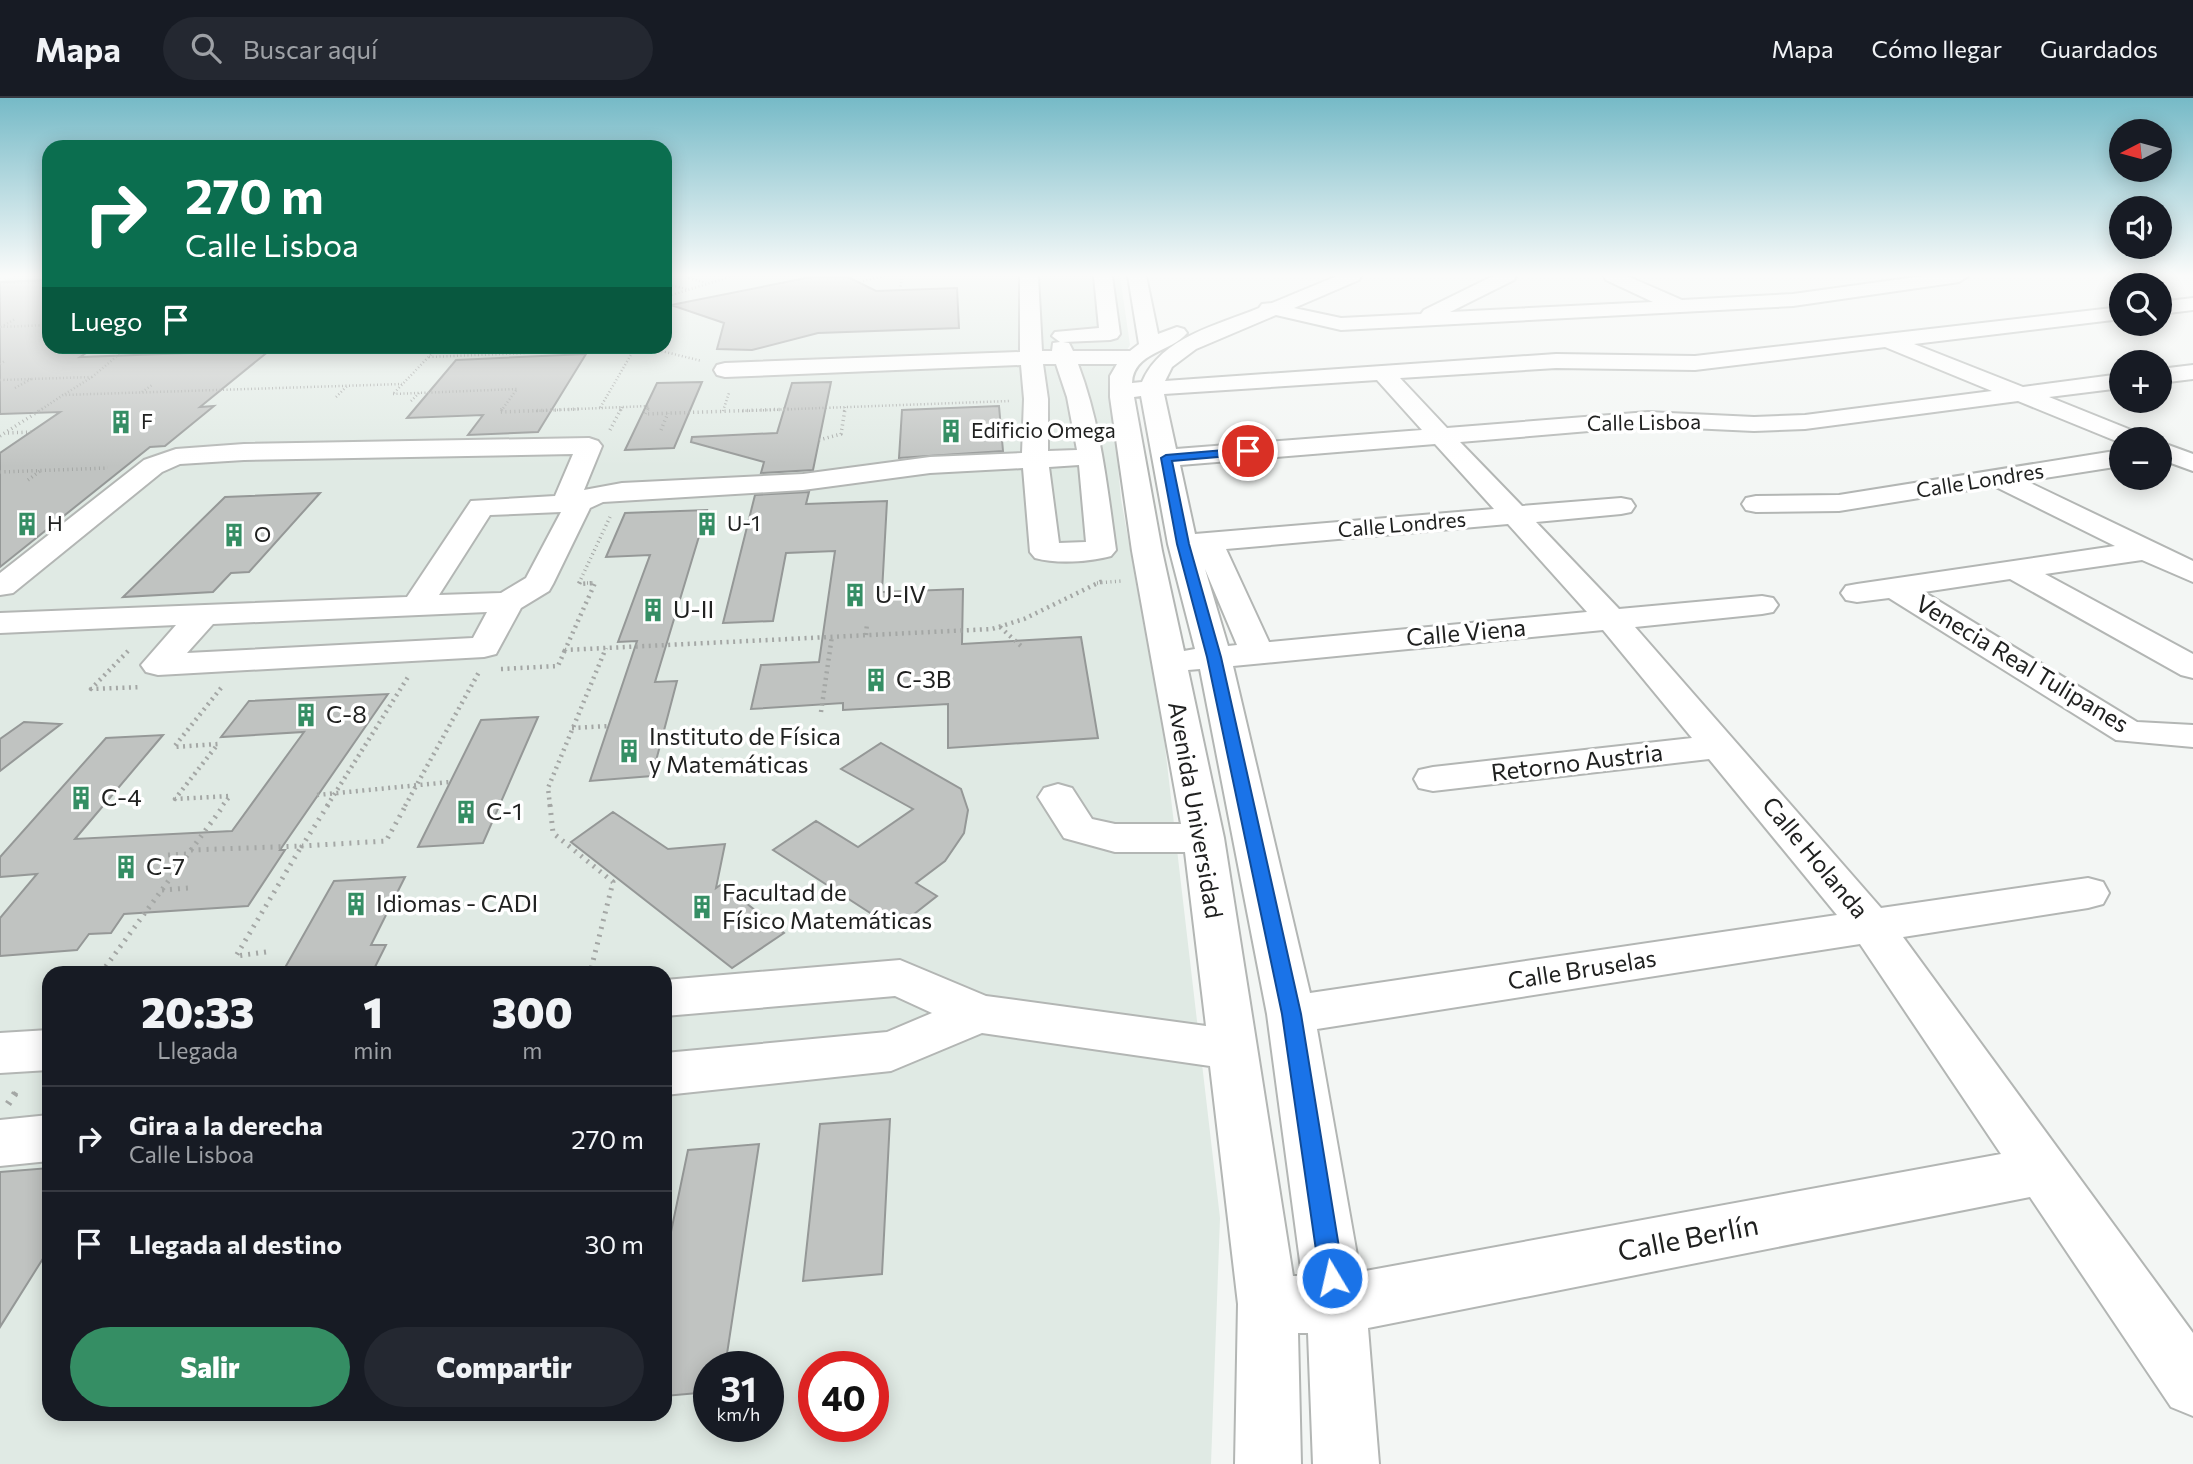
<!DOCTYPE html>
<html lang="es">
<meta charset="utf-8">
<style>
:root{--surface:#171b24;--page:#242831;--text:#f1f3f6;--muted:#9ea1a6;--line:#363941;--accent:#358e64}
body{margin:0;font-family:Commissioner,sans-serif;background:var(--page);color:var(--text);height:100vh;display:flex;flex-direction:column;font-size:26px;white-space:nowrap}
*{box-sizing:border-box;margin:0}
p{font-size:23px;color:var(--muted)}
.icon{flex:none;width:38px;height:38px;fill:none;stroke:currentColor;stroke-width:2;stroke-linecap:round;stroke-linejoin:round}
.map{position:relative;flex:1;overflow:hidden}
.sheet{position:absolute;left:42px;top:868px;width:630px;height:455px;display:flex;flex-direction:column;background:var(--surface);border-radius:21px;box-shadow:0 4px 18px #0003}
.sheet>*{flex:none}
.guide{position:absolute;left:42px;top:42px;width:630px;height:214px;border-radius:21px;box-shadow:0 4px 18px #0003;background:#0b6e4f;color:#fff;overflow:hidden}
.needle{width:46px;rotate:264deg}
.controls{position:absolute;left:2109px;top:21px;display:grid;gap:14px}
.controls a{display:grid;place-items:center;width:63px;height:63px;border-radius:50%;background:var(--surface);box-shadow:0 4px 18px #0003;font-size:35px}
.speed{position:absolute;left:693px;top:1253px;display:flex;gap:14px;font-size:35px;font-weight:700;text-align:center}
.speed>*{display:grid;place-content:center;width:91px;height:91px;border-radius:50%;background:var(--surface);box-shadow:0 4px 18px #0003;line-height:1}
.speed small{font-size:18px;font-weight:400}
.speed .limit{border:10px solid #d22;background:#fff;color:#111}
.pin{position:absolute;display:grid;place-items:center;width:60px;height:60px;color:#fff;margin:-30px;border:4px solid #fff;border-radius:50%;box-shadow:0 2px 7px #0007}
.me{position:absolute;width:77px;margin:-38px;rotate:351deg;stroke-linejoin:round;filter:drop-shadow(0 0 5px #0008)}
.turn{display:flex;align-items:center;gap:24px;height:147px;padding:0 28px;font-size:32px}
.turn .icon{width:91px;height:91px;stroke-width:2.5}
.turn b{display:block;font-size:49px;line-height:60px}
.then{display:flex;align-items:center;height:66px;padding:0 28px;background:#0003;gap:14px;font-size:26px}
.eta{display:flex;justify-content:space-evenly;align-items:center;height:119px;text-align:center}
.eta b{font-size:42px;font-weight:800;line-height:49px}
.primary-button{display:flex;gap:14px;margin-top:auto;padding:14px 28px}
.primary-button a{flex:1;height:80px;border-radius:42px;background:var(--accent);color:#fff;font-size:28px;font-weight:800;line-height:80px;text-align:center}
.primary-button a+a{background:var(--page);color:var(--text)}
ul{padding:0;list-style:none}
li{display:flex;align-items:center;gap:21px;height:105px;padding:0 28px;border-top:2px solid var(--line)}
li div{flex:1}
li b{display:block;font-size:26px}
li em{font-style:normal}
header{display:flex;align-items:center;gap:42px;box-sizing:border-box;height:98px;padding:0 35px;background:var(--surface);border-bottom:2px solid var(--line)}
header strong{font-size:33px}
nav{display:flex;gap:38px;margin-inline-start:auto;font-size:24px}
.search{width:490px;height:63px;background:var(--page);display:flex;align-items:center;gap:18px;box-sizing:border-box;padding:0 24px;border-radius:38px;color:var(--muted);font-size:26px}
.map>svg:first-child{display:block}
.built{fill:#e0eae4;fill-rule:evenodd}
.building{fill:#c0c3c1;stroke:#959897;stroke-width:2}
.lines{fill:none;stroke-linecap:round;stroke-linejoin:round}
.minor-casing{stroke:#b3b6b4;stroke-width:4}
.path-far4{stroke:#a4a7a5;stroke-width:2.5;stroke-dasharray:1 2.5;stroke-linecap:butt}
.path-far3{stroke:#a4a7a5;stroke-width:3.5;stroke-dasharray:1 3.5;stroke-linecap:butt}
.path-far2{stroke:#a4a7a5;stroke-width:4.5;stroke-dasharray:2 4.5;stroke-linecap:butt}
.path-far1{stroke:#a4a7a5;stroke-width:5;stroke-dasharray:2 6;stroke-linecap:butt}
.path{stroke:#a4a7a5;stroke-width:7;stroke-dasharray:2.5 8;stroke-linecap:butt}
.minor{fill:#fff;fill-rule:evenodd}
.route{fill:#1a73e8;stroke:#114b97;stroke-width:2}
.labels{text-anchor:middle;stroke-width:7;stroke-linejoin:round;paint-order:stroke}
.far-poi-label{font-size:21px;fill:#202120;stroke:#fff;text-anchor:start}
.far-street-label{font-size:21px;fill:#202120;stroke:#fff}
.poi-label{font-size:24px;fill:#202120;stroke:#fff;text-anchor:start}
.street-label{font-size:24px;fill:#202120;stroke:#fff}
.near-street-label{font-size:28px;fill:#202120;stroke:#fff}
</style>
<header>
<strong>Mapa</strong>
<div class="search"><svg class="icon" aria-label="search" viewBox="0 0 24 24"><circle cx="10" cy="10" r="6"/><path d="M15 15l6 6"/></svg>Buscar aquí</div>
<nav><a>Mapa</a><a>Cómo llegar</a><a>Guardados</a></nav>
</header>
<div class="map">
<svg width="2193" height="1366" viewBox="0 0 2193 1366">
<rect width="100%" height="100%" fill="#f3f6f4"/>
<path class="built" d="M15 178H49V248H665V178H1120L1130 247 1110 280 1121 401 1164 640 1220 1120 1211 1366H0V183ZM49 875H665V1316H49ZM709 1269H768V1328H709ZM814 1269H873V1328H814Z"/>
<path class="building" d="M816 178H846L876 193 957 190 959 230 818 235 752 252 717 251 724 225 671 207Z
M49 182V248H97L80 259 270 252 200 309 214 308 165 348 150 349 0 469V355L60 314 0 316V184Z
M586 256 538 334 468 337 483 317 407 320 456 262Z
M702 284 674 350 625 352 657 285Z
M831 284 813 372 761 375 764 364 691 344 692 339 777 335 792 285Z
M999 308 1003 353 899 360 902 312Z
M809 394 806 406 887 403 882 494 963 491 962 546 1081 539 1098 640 948 650V606L843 612V605L751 611 761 567 819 564 835 453 786 455 773 523 723 525 755 397Z
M320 395 249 474 231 475 213 494 123 499 225 399Z
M707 412 655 584 677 583 652 678 590 683 637 543 618 544 650 457 606 459 625 415Z
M388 596 280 752H285L248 808 124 816 111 835 89 836 77 852 0 858V820L37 776 0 779V759L106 640 163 637 75 741 232 733 304 634 221 639 249 603Z
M538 619 483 745 418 749 481 622Z
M24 624 61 626 0 673V641Z
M881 645 961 691 968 712 964 735 945 763 916 785 937 798 895 831 773 752 816 723 858 749 913 711 841 671Z
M613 714 668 751 725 746 716 790 722 786 784 835 732 870 571 744Z
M405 779 371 847H386L372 875H282L334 783Z
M890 1021 882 1176 803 1183 820 1026Z
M759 1046 725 1269H709V1294L665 1298V1135L671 1134 688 1052Z
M49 1070V1151L0 1229V1074Z"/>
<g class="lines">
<g class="minor-casing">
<path id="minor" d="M1020 178H1038L1042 253H1052L1053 245 1060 244 1052 238 1055 234 1099 230 1094 178H1112L1120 236 1117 240 1110 242 1063 244 1069 245 1073 253H1130L1139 246 1128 178H1146L1158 236 1177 229 1184 231 1187 235C1172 254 1133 254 1132 285L1142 284C1161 239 1218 227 1259 210L1262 206 1272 205 1337 178H1361L1359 182 1294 210 1341 220 1421 216 1424 212 1493 178H1516L1514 182 1450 214 1653 204 1606 182 1604 178H1627L1682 202 1793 196 1923 178H1968L1959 184 1793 208 1341 232 1276 217 1196 251 1172 269 1165 283 1556 256 1695 258 2121 209V221L1914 246 2023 289 2121 276V290L2049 299 2141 336 2144 341H2121V345L2018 303 1805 331 1754 333 1648 328 1460 344 1522 408 1621 400 1631 402 1635 408 1631 414 1621 416 1536 424 1619 511 1762 498 1773 500 1778 507 1773 514 1762 516 1635 529 1881 810 2088 780 2103 784 2109 795 2103 806 2088 810 1903 839 2193 1235V1318L2171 1309 2030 1099 1368 1230 1379 1366H1313L1308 1235H1298L1301 1366H1235L1238 1206 1210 968 982 935 891 973 665 997V955L887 934 932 915 895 898 665 918V882L900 862 986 898 1206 928 1185 754H1115L1064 740 1038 699 1044 690 1058 686 1072 690 1092 721 1115 726H1181L1132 453 1110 299V278L1117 266H1078C1101 327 1107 388 1116 452L1111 458C1089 464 1057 466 1035 460L1030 454 1023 370 930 375 803 392 603 404 590 410 553 486 549 493 521 510 496 556 484 559 158 577 146 574 141 567 176 527 0 535V515L407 499 471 403 555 398 573 356 244 362 180 366 162 374 13 495 0 497V475L144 362 176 351 244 346 589 340 598 343 602 348 584 392 622 385 803 376 930 359 1022 355 1024 301 1021 267 725 279 717 277 714 272 717 267 725 265 1020 254ZM1885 249 1992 293 1805 317 1754 319 1648 314 1447 330 1400 280 1556 270 1695 272ZM1043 266H1056L1067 299 1077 352 1048 353V301ZM1377 282 1422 332 1176 351 1164 296ZM1141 298 1168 446 1195 551 1184 553 1162 453 1134 299ZM1435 346 1494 411 1195 436 1180 367ZM1079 367 1086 444 1059 445 1049 369ZM561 414 526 480 501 495 439 497 490 417ZM1508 426 1587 514 1269 544 1226 451ZM1205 471 1237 547 1228 548ZM487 514 473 540 187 555 213 526ZM1603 532 1692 640 1433 669 1419 672 1414 681 1419 690 1433 693 1709 661 1837 817 1310 895 1233 568ZM1200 571 1267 916 1302 1178H1293L1224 740 1188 572ZM1860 846 2001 1056 1360 1174 1317 931Z
M2193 200V212L2160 216V204Z
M2193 267V281L2160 285V271Z
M2160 344 2193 356V373L2160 361Z
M2121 352V368L2026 383 2193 463V484L2142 462 2045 476 2193 556V580L2181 577 2010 481 1924 494 2137 624 2193 627V649L2116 642 1889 500 1857 504 1846 502 1841 495 1846 488 1857 486 2115 448 1994 388 1839 413 1756 414 1746 412 1742 406 1746 400 1756 398 1839 397Z
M49 932V972L0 975V935Z
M49 1017V1063L0 1068V1022Z"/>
</g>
<path class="path-far4" d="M692 178 689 180 706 185
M863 183 885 178
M0 185 49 184
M665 186 687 191
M900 192 902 178
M665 199 733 178
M0 229 49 227
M1 229 15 221
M636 248 600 310 649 308 647 313
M641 248 702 263
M212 254 224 248
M429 259 526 255
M0 266 5 263
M0 282 92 279
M15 290 31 281
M142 294 152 287
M394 295 439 248
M65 296 92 279 129 248
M393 296 517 291
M336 299 347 288
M411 303 419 295
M39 313 63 297 402 286
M501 313 517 291
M536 313 600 310
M620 313 622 309
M723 313 729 295
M742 313 1009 303
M844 313 845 309"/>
<path class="path-far3" d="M502 311 500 314 580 311
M648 311 645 316 791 311
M610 332 621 311
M661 332 668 315
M8 335 31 334
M0 338 42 311
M819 342 841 336 845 311
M0 374 108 370
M28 382 40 373
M579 485 610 419
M587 485H595
M1097 485 1121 483"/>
<path class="path-far2" d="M580 484 579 486 595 485 565 552 992 531 1024 521 1100 484H1106
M1000 529 1021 548
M866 537 867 525
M128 553 91 591 141 589
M501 571 558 568 565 552
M221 590 174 649 218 646 175 701 230 698 222 708
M821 614 832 538
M572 630 609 628
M317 697 450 684
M327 708 408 579
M405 708 479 574
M550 708 548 690 606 550"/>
<path class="path-far1" d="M328 707 302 748 386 743 406 707
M550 707 553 735 613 784 590 875
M191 752 224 707
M168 757 187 756
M162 792 189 790
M266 854 236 858 301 749
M101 875 191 752 302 748
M15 996 19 990"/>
<path class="path" d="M8 1006 16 994"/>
<use href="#minor" class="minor"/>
</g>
<linearGradient id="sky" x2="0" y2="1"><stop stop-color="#76bac7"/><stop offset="0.48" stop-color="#fafbfa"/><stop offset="1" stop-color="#fafbfa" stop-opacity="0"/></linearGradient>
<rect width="2193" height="369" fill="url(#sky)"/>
<path class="route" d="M1248 350 1254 353 1252 356 1172 363 1189 446 1221 559 1301 916 1344 1180 1341 1188 1332 1192 1324 1188 1320 1180 1282 916 1207 559 1177 446 1161 360 1166 357Z"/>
<defs>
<g id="building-bare" transform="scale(1.89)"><path d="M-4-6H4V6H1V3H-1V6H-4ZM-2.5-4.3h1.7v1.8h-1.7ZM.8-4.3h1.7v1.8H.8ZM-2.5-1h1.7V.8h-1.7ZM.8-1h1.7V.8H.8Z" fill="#358e64" stroke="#fff" stroke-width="2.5" paint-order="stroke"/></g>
</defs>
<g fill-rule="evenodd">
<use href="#building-bare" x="121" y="324"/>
<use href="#building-bare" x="951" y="333"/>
<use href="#building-bare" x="27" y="426"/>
<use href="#building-bare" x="707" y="426"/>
<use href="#building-bare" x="234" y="437"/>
<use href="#building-bare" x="855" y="497"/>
<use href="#building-bare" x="653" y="512"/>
<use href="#building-bare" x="876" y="582"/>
<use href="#building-bare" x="306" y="617"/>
<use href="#building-bare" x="629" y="653"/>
<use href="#building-bare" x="81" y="700"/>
<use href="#building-bare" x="466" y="714"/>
<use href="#building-bare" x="126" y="769"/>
<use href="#building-bare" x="356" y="806"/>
<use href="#building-bare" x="702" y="809"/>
</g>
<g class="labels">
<g class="far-poi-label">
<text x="141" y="331">F</text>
<text x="971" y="340">Edificio Omega</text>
<text x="47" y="433">H</text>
<text x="727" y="433">U-1</text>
<text x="254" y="444">O</text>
</g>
<g class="far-street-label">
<text transform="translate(1644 325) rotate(-1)" y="7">Calle Lisboa</text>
<text transform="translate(1980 383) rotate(-9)" y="7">Calle Londres</text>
<text transform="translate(1402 427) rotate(-5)" y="7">Calle Londres</text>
</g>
<g class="poi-label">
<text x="875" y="505">U-IV</text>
<text x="673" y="520">U-II</text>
<text x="896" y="590">C-3B</text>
<text x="326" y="625">C-8</text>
<text x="649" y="647">Instituto de Física<tspan x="649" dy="28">y Matemáticas</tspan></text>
<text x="101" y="708">C-4</text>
<text x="486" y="722">C-1</text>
<text x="146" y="777">C-7</text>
<text x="722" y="803">Facultad de<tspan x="722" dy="28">Físico Matemáticas</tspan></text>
<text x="376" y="814">Idiomas - CADI</text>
</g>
<g class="street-label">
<text transform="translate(1466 535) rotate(-5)" y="8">Calle Viena</text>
<text transform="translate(2022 566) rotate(31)" y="8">Venecia Real Tulipanes</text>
<text transform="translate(1577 665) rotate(-7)" y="8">Retorno Austria</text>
<text transform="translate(1195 712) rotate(80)" y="8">Avenida Universidad</text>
<text transform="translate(1815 760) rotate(50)" y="8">Calle Holanda</text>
<text transform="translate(1582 872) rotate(-9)" y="8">Calle Bruselas</text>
</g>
<g class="near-street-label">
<text transform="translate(1688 1140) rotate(-11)" y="10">Calle Berlín</text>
</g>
</g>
</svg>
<div class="controls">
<a><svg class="needle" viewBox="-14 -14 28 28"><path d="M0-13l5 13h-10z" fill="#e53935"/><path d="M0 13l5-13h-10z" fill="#9ea1a6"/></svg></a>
<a><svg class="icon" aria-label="sound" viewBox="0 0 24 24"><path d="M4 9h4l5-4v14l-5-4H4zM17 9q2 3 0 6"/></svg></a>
<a><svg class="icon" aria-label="search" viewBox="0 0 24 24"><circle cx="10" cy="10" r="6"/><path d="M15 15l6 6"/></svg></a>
<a>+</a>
<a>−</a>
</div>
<div class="speed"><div>31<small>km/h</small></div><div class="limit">40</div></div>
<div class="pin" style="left:1248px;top:353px;background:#d93025"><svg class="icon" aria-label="arrive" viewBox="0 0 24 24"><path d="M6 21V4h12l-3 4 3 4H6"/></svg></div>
<svg class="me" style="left:1332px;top:1180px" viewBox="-20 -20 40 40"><circle r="17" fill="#1a73e8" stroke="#fff" stroke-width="3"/><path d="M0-11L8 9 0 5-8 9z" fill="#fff"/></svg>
<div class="guide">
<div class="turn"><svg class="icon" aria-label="right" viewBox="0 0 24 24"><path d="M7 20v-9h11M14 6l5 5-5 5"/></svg><div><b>270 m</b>Calle Lisboa</div></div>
<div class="then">Luego<svg class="icon" aria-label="arrive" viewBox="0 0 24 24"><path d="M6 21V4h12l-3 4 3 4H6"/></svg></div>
</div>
<section class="sheet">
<div class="eta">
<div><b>20:33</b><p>Llegada</p></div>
<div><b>1</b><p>min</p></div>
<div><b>300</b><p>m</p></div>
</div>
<ul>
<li><svg class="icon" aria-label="right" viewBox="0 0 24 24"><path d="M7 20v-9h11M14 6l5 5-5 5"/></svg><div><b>Gira a la derecha</b><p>Calle Lisboa</p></div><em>270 m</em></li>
<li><svg class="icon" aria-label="arrive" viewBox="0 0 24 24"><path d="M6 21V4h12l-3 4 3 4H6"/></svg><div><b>Llegada al destino</b></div><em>30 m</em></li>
</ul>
<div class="primary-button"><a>Salir</a><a>Compartir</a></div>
</section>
</div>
